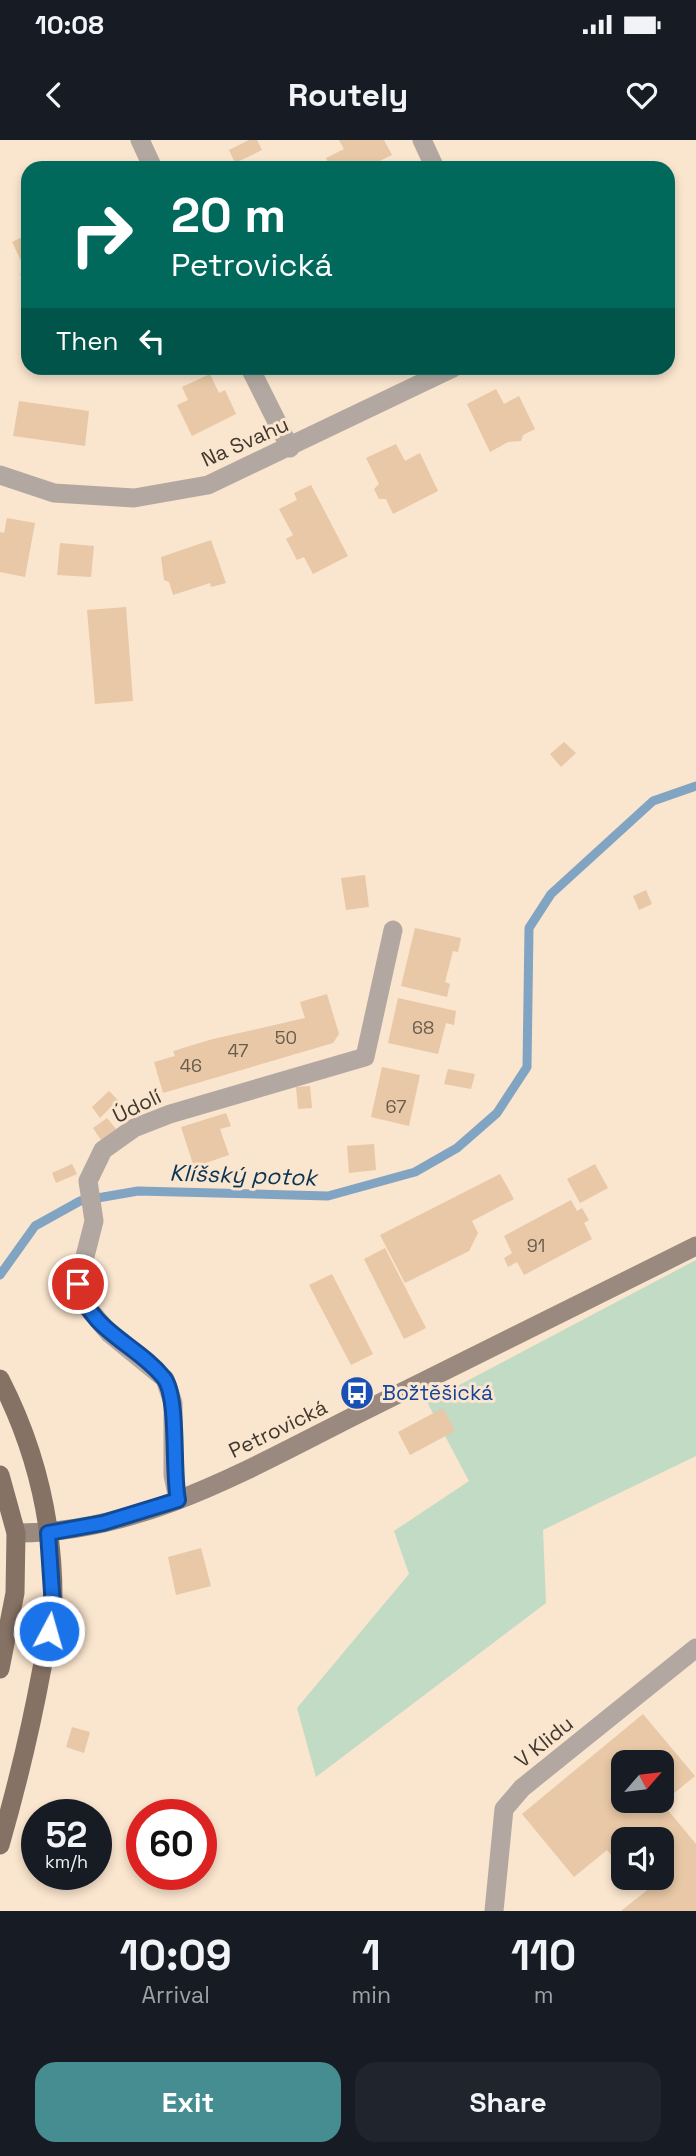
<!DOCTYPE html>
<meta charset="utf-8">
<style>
:root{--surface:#171b24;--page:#20242c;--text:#f1f3f6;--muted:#9ea1a6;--accent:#458d90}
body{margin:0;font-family:"Space Grotesk",sans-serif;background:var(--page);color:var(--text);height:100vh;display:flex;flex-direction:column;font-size:26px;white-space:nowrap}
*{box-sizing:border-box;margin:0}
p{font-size:23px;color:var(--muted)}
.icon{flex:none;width:38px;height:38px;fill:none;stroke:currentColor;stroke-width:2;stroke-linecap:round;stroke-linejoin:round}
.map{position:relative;height:1771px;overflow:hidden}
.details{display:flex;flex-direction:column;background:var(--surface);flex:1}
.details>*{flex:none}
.guide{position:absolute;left:21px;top:21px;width:654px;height:214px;border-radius:21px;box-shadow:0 4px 10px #0003;background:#00695c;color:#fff;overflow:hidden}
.needle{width:46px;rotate:62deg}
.fabs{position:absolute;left:611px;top:1610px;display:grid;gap:14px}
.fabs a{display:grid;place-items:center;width:63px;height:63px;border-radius:14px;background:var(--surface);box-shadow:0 4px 10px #0003;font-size:35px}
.speed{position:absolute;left:21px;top:1659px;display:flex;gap:14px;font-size:35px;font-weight:700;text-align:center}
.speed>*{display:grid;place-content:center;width:91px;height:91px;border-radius:50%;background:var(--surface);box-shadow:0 4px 10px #0003;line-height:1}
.speed small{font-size:18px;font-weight:400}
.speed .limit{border:10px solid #d22;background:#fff;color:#111}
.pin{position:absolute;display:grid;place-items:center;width:60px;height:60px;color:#fff;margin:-30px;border:4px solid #fff;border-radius:50%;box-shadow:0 2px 7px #0007}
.me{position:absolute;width:77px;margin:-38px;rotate:6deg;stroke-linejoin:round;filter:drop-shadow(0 0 5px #0008)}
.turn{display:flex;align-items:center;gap:24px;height:147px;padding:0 35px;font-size:32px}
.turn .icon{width:91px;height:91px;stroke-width:2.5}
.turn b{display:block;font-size:49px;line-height:60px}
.then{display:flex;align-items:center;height:66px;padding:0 35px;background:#0003;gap:14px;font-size:26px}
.eta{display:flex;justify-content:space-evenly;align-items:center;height:119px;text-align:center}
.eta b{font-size:42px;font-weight:700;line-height:49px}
.primary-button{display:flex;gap:14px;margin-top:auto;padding:14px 35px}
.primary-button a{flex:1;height:80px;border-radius:21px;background:var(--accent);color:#fff;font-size:28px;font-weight:700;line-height:80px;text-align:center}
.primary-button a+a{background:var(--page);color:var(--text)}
.status{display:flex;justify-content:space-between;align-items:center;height:49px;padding:0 35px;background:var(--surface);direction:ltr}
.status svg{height:19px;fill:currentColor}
header{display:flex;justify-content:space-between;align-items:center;height:91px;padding:0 35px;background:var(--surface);font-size:32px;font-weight:700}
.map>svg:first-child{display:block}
.green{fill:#c2dbc5}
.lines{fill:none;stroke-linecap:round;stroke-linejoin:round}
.stream{stroke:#81a4c2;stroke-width:9}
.building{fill:#e8c8a6;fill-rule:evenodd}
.minor{stroke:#b3a8a1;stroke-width:19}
.secondary{stroke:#99897e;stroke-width:19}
.primary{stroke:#867265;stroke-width:19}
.route-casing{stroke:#114b97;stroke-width:18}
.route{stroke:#1a73e8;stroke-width:12}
.labels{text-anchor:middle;stroke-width:6;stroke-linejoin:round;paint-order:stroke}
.number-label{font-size:18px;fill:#6a5c4d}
.street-label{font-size:21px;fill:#40382f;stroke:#fae5ce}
.transit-label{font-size:21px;fill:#164399;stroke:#fae5ce;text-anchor:start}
.water-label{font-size:23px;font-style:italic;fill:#093453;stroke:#fae5ce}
</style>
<div class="status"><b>10:08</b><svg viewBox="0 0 49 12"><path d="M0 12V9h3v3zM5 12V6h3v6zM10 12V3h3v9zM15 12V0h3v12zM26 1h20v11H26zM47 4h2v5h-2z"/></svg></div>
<header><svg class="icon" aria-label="back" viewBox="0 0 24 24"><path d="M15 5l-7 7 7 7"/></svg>Routely<svg class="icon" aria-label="heart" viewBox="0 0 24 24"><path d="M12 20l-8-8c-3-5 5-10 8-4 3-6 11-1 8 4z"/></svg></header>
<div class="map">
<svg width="696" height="1771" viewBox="0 0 696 1771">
<rect width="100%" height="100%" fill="#fae5ce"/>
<path class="green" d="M696 1120V1316L543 1390 546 1463 316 1637 297 1568 409 1434 394 1391 469 1341 427 1262Z"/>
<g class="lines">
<path class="stream" d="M0 1135 35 1086 80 1061 138 1051 328 1056 415 1032 457 1008 497 973 527 927 529 788 551 754 653 661 696 646"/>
</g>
<path class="building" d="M249 0H257L262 10 235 23 229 10Z
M339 0H384L392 15 367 27 331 28 326 18 344 9Z
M28 94V151L20 134 26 131 12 102Z
M210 234 219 253 225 250 236 274 192 296 177 265 188 260 182 247Z
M496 249 504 264 519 256 535 289 523 295 521 301 508 302 490 312 467 264Z
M19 261 89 271 85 306 13 296Z
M396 304 405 321 420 313 438 351 393 374 386 359H379L374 349 379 344 366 318Z
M311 345 348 416 313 434 304 417 297 420 286 399 293 395 279 369 297 360 294 353Z
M7 378 35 383 25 437 0 432V392L4 393Z
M211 400 226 443 211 447 210 443 173 455 169 442 164 440 161 417Z
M60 403 94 406 91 437 57 435Z
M126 467 133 561 95 564 87 470Z
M564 602 576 613 561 627 550 614Z
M365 735 369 767 346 770 341 738Z
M646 750 652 764 639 770 633 756Z
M415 788 461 798 458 812 453 811 445 842 450 844 447 857 401 846Z
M327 854 339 894 333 903 163 953 154 922 175 916 173 911 213 899 305 878 300 862Z
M398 858 456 871 454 885 446 883 438 914 388 903Z
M382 927 420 935 409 986 371 977Z
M448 929 475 934 471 949 444 944Z
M310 946 312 968 298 969 296 947Z
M109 951 118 960 100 978 92 967Z
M226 973 231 986 220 989 229 1015 194 1027 181 987Z
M107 978 116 989 101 1000 93 988Z
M374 1004 376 1030 349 1033 347 1006Z
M72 1024 77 1034 56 1043 52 1033Z
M595 1024 608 1048 580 1063 567 1039Z
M500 1034 514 1059 472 1081 478 1093 469 1111 405 1143 380 1095Z
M571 1060 577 1071 582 1068 589 1080 584 1083 592 1099 524 1135 517 1122 508 1127 504 1118 512 1113 504 1096Z
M385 1108 426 1188 404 1199 364 1119Z
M332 1134 373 1214 351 1225 309 1145Z
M443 1268 455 1291 410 1315 398 1292Z
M201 1408 211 1446 176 1455 168 1417Z
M643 1574 695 1636 662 1663 696 1704V1771H621L651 1747 643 1738H662V1699H623V1729L607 1710 574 1737 522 1674ZM623 1622H662V1661H623Z
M72 1587 90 1592 84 1613 66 1607Z"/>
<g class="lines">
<path class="minor" d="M140 0 153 28
M422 0 435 28
M250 228 290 308
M0 335 54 353 134 358 208 345 453 228
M178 1360 173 1335V1263L165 1239 110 1194 82 1161 78 1144 94 1081 88 1041 103 1010 134 988 170 974 365 917 393 790
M494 1771 504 1669 522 1648 696 1508"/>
<path class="secondary" d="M16 1393C143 1394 257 1324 368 1269 478 1215 587 1160 696 1106"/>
<path class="primary" d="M0 1239C36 1309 54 1386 53 1465 53 1486 46 1508 42 1528 31 1588 17 1646 0 1705
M0 1335 16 1393 15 1453 0 1529"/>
</g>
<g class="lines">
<g class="route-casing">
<path id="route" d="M49 1491 53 1467 48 1393 103 1383 178 1360C172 1330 179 1257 164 1238 137 1204 89 1191 78 1144"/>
</g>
<use href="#route" class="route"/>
</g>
<defs>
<g id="bus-disc" transform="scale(1.75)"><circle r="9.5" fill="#1a4fb4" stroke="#fae5ce"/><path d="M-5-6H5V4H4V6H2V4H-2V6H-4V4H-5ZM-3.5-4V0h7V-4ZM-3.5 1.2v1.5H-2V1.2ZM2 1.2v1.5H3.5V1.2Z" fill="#fff"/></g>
</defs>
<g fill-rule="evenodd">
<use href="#bus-disc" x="357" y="1253"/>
</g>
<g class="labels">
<g class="number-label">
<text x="423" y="894">68</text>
<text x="286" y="904">50</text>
<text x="238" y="917">47</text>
<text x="191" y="932">46</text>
<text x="396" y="973">67</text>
<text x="536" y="1112">91</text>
</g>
<g class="street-label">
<text transform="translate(245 302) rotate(-24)" y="7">Na Svahu</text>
<text transform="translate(137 966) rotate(-26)" y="7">Údolí</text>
<text transform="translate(278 1289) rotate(-26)" y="7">Petrovická</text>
<text transform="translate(544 1602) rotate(-39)" y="7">V Klidu</text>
</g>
<g class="transit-label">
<text x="382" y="1260">Božtěšická</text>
</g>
<g class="water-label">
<text transform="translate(243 1035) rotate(2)" y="8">Klíšský potok</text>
</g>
</g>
</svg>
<div class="fabs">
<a><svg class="needle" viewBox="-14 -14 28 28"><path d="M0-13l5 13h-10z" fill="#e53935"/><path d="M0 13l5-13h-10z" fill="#9ea1a6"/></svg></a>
<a><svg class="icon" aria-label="sound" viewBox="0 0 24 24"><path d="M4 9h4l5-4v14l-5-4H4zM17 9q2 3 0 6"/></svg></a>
</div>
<div class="speed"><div>52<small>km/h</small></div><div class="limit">60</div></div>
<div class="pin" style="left:78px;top:1144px;background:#d93025"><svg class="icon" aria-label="arrive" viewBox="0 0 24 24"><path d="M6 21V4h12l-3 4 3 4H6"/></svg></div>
<svg class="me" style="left:49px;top:1491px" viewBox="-20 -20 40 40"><circle r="17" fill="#1a73e8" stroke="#fff" stroke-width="3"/><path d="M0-11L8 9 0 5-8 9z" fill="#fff"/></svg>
<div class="guide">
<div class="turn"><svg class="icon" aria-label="right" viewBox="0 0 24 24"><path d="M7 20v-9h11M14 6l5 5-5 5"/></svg><div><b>20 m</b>Petrovická</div></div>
<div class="then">Then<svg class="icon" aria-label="left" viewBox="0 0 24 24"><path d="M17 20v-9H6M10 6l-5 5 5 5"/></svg></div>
</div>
</div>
<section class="details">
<div class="eta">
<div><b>10:09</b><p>Arrival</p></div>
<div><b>1</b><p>min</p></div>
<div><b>110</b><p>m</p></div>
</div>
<div class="primary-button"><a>Exit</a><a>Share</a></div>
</section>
